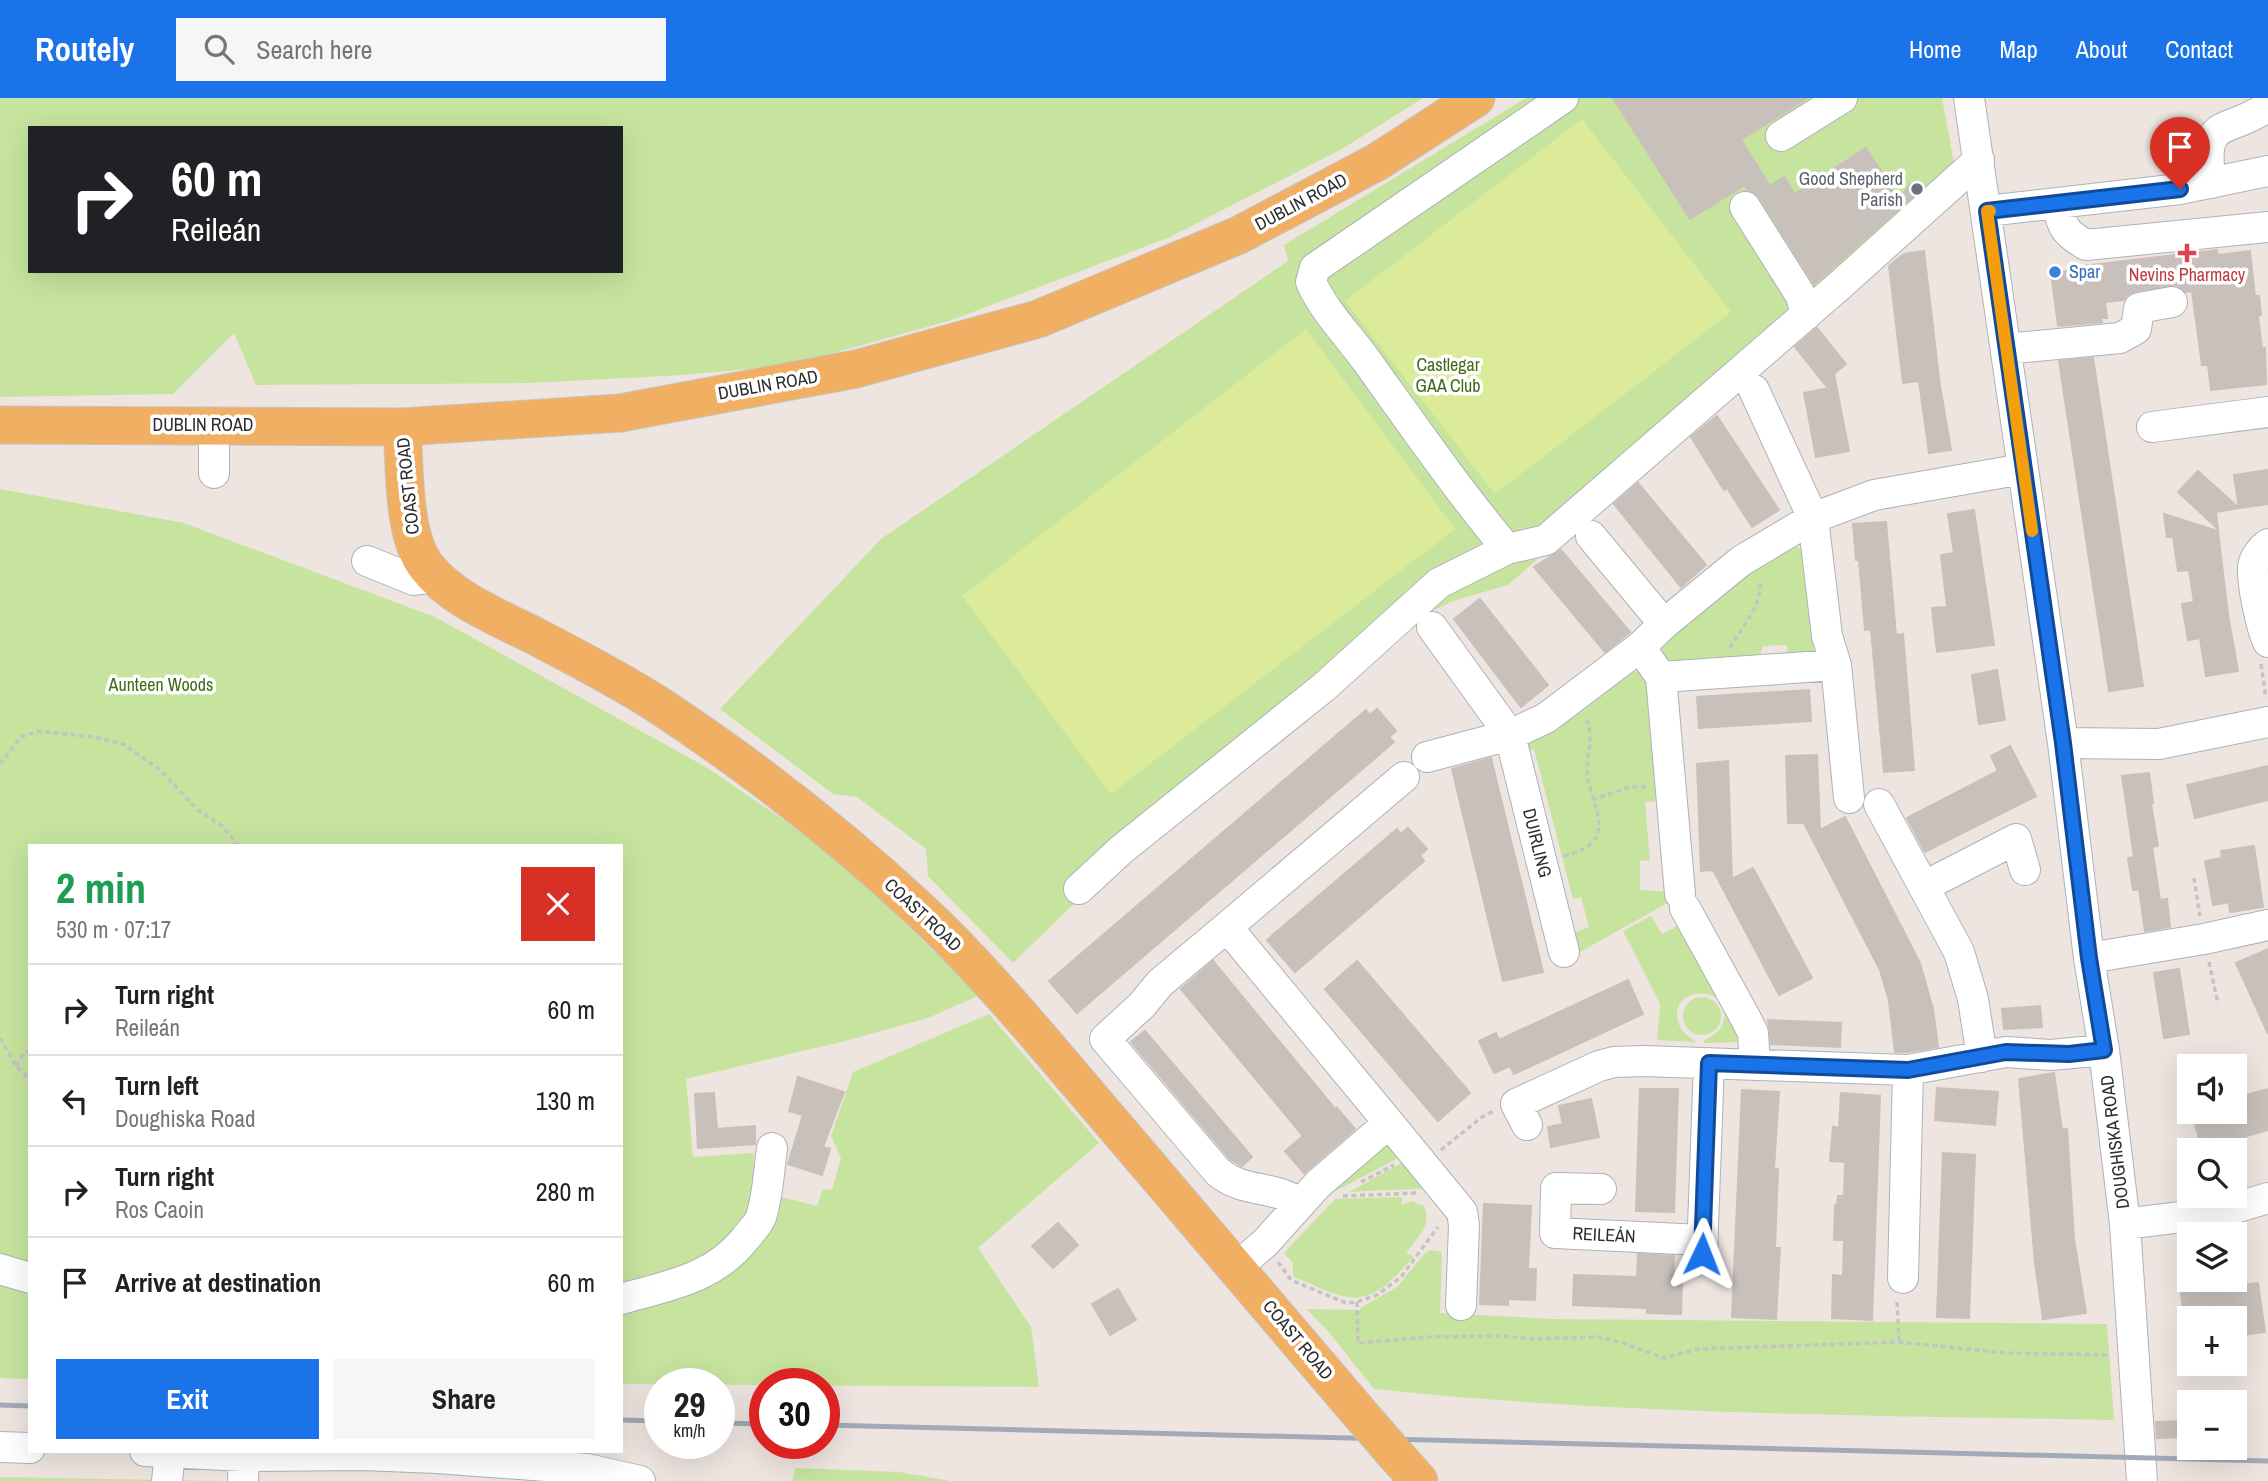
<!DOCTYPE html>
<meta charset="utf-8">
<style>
:root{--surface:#fff;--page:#f6f6f6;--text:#222;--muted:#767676;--line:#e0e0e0;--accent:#1a73e8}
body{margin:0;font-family:"Archivo Narrow",sans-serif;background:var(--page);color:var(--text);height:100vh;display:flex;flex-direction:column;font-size:26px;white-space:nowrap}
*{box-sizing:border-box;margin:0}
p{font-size:23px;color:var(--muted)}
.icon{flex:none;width:38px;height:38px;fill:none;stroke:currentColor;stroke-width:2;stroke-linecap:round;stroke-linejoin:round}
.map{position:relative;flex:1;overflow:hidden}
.details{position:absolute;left:28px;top:746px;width:595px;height:609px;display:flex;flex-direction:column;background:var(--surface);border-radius:0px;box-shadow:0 7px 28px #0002}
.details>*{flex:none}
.hud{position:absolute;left:28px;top:28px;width:595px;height:147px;border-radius:0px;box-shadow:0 7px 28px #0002;background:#202124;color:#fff;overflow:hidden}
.controls{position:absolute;left:2177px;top:956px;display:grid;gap:14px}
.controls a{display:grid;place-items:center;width:70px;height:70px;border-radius:0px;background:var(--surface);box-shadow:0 7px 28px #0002;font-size:35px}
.speed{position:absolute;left:644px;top:1270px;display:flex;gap:14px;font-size:35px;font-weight:700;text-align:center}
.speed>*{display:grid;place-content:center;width:91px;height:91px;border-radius:50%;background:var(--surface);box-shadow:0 7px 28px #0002;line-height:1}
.speed small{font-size:18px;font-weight:400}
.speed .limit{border:10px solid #d22;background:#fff;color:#111}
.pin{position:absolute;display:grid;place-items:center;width:60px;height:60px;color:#fff;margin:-72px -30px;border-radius:50% 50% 50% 0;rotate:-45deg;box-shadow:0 0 7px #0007}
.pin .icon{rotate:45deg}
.me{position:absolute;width:77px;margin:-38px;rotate:2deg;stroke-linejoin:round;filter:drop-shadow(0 0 5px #0008)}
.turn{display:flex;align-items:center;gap:24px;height:147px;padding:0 28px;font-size:32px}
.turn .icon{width:91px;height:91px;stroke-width:2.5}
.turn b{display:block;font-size:49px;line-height:60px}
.round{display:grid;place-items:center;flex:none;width:74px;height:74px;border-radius:0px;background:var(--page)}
.overview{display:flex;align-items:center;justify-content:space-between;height:119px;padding:0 28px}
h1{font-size:42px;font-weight:700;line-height:52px;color:#1e9e55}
.action{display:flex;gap:14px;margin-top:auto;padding:14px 28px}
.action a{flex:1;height:80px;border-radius:0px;background:var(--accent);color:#fff;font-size:28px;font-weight:700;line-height:80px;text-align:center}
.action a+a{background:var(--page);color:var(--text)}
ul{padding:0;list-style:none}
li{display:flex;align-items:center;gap:21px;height:91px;padding:0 28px;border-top:2px solid var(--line)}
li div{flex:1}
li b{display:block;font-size:26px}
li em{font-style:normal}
header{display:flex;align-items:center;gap:42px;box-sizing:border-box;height:98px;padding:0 35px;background:var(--accent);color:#fff}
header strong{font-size:33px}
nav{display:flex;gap:38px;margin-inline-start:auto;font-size:24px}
.search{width:490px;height:63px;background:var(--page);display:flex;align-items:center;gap:18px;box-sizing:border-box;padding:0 24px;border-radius:0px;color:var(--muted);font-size:26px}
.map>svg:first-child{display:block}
.green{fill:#c6e49e;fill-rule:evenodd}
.pitch{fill:#dbeb9a}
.building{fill:#c7c0bb;stroke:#cac0b9;stroke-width:2}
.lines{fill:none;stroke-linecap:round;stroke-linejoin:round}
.minor-casing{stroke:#adb2b9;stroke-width:32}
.major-casing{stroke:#c4c4c4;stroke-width:39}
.path{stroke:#c4c4c4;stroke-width:3.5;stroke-dasharray:5 3.5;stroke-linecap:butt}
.minor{stroke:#fff;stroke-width:30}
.major{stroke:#f1af63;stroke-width:37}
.rail{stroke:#a2aab7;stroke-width:5}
.major-bridge-casing{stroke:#c4c4c4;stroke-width:39;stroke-linecap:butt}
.major-bridge{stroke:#f1af63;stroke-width:37}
.route-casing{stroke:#114b97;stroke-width:18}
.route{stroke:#1a73e8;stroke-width:12}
.slow{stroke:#f59e0b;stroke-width:12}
.worship-dot{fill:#6b7280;stroke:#fff;stroke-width:2.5}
.health-dot{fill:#e0444e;stroke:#fff;stroke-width:2.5}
.shop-dot{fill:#3f7fe0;stroke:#fff;stroke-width:2.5}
.labels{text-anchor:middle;stroke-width:7;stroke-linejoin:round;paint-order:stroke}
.worship-label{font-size:18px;fill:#5b616d;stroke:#fff;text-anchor:end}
.street-label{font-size:18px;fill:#2d2d2d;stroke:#fff}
.shop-label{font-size:18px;fill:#366cbe;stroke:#fff;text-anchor:start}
.health-label{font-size:18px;fill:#be3a42;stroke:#fff}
.park-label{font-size:18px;fill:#3f6c1b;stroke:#fff}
</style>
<header>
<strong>Routely</strong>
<div class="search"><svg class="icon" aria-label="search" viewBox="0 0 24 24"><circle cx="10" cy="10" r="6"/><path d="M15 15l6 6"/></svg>Search here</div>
<nav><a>Home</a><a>Map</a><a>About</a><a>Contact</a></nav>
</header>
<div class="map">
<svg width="2268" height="1383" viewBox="0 0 2268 1383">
<rect width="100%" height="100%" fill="#eee5e0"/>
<path class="green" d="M0 0H1423L1342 51 1170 139 952 222 791 267 683 277 531 285 256 287 234 235 173 296 0 299ZM30 30H621V173H30Z
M1526 0H1942L1959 92 1508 487 1453 503 1426 516 1382 557 1106 785 1082 798 1013 865 928 778 926 751 857 699 833 696 720 611 881 441 1288 163 1284 147Z
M0 391 184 425 435 519 706 669 831 754 980 897 928 920 849 942 686 981 693 1059 754 1055C753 1068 755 1081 753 1094 741 1160 675 1175 621 1195V747H30V1173L0 1165Z
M1789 447 1797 448 1808 458 1817 549 1812 558 1788 563 1787 547 1763 548 1758 564 1668 568 1659 555C1669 522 1758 468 1789 447Z
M1638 573 1648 580 1661 703 1645 704 1650 762 1640 763V792L1670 794 1673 802 1571 859 1565 838 1589 829 1581 799 1573 801 1534 651 1519 655V646L1628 575Z
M1651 818 1662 836 1683 825 1720 902C1698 886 1667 901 1680 929 1684 936 1692 940 1696 944L1657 942 1660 906 1623 833Z
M1683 918a19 19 0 1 1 38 0a19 19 0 1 1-38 0Z
M1725 911 1743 944 1704 945V942C1720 935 1725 928 1725 911Z
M989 916 1099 1045 978 1150 1031 1229 1039 1289 621 1286V1205L674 1190 781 1099 817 1108 823 1091 832 1092 841 1060 831 1038 853 974Z
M1389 1045 1406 1056 1332 1095 1327 1091 1377 1048Z
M1409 1061 1434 1090 1349 1094Z
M1402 1099V1107L1411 1103 1424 1108C1433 1128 1416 1140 1406 1156L1414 1158C1366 1214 1354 1206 1293 1178V1165L1284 1155 1335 1101Z
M1430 1152 1442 1154 1440 1215 1552 1221 2107 1226 2114 1322C1868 1317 1618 1317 1374 1291L1328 1233 1306 1211 1360 1212 1362 1209 1397 1189 1425 1155Z
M0 1176 30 1184V1281L0 1280Z
M796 1370 899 1374 951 1383H792Z
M0 1379 219 1383H0Z"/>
<path class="pitch" d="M1582 21 1731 214 1495 396 1345 203Z
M1306 231 1455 431 1111 696 962 498Z"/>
<path class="building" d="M1613 0H1807L1741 42 1770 88 1784 79 1795 96 1866 50 1899 102 1910 86 1919 93 1814 186 1760 100 1748 92 1745 87 1690 121Z
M2217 152 2218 157 2250 153 2255 198H2259L2261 217H2258L2262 251 2265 250 2266 286 2211 292 2208 267H2202L2192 193 2186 194 2177 187 2136 193 2127 197 2124 202 2105 204 2107 220H2101L2102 224 2058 228 2051 175 2083 171V168Z
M1924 153 1940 288 1951 352 1929 355 1919 283 1903 285 1889 168 1904 156Z
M1817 230 1846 266 1834 276 1849 353 1816 359 1804 295 1828 290 1795 249Z
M2093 260 2143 588 2109 593 2059 263Z
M1717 318 1779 412 1752 429 1727 390 1724 392 1691 339Z
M2268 372V406L2239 410 2234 377Z
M2198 373 2239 410 2216 414 2218 431 2178 394Z
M1638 385 1706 467 1681 489 1614 406Z
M1974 412 1994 547 1937 554 1932 510 1947 509 1941 457 1954 455 1948 416Z
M2164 416 2218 433 2228 517 2238 573 2206 578 2200 540 2188 542 2182 506 2194 504 2189 472 2178 473 2173 439H2167Z
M1886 424 1896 537 1903 536 1914 672 1884 674 1871 531 1865 532 1859 462H1856L1853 426Z
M1561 452 1630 534 1605 554 1534 469Z
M1480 501 1548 587 1521 609 1454 521Z
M1997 572 2005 622 1979 626 1972 577Z
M1809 592 1811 623 1699 630 1697 599Z
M1377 611 1396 633 1389 639 1394 644 1077 915 1049 883 1366 612 1370 617Z
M2010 648 2036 698 1925 754 1907 720 1998 673 1991 658Z
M1817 657 1820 732 1845 719 1920 865 1933 911 1938 949 1907 954H1895L1889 903 1880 872 1804 725H1788L1786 658Z
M1491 660 1543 874 1503 883 1452 671Z
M1728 663 1732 781 1753 770 1812 880 1779 897 1713 772 1701 773 1697 666Z
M2268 668V702L2195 720 2187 687Z
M2149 675 2153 705 2151 706 2158 748 2152 749 2160 802 2167 801 2170 829 2145 833 2139 791 2133 792 2128 760 2134 759 2122 678Z
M1408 730 1427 751 1420 757 1424 763 1295 874 1267 842 1397 731 1401 736Z
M2254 748 2263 809 2230 814 2229 804 2213 807 2205 763 2222 760 2221 753Z
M2268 851V936L2236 865Z
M1213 863 1336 1012 1337 1010 1355 1031 1304 1075 1285 1053 1303 1038 1181 891Z
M1357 863 1470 995 1438 1023 1325 891Z
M2179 871 2189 936 2164 940 2154 875Z
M1628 882 1643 916 1514 976 1510 968 1494 975 1479 943 1496 935 1499 942Z
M2040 908 2042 929 2004 931 2002 911Z
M1768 922 1841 925 1840 949 1771 946Z
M1145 933 1252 1059 1242 1068 1230 1061 1131 944Z
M2054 975 2062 1032 2067 1031 2074 1141 2086 1215 2043 1221 2035 1165 2019 981Z
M798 979 844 994 823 1049 830 1051 822 1077 788 1066 803 1017 789 1013Z
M1937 990 1998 994 1995 1027 1935 1022Z
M1640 991H1678L1674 1114 1636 1113Z
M2268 991V1032L2202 1051 2195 1026 2207 1022 2204 1013H2235V1000Z
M1742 992 1779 994 1774 1071H1778L1775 1150H1780L1776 1221 1732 1219Z
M714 995 717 1031 755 1028V1046L698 1050 695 996Z
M1841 995 1880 998 1872 1222 1832 1220 1833 1177 1843 1178 1844 1142H1834L1835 1107H1837L1838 1098H1844L1845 1064 1830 1063 1833 1029 1839 1030Z
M1591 1001 1599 1039 1551 1049 1548 1029 1563 1026 1559 1008Z
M1943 1055 1975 1057 1969 1220 1937 1219Z
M1484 1106 1531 1108 1528 1171H1536L1535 1202 1508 1201V1207L1480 1206Z
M1058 1125 1078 1147 1053 1170 1032 1148Z
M1638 1156 1674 1158 1673 1181H1682L1681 1216 1647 1215V1210L1573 1207 1574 1177 1637 1179Z
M2208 1183 2209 1191 2258 1185 2265 1234 2242 1237 2240 1223H2235V1220H2184L2180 1187Z
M1118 1191 1136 1222 1110 1237 1092 1206Z
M2189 1323V1339L2157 1340 2156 1324Z"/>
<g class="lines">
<g class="minor-casing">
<path id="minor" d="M1563 0 1315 170 1311 184C1324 213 1347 236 1366 262 1412 326 1457 391 1507 451L1546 442 1839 188 1979 62
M1969 0 2063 645 2089 860 2104 952 2125 1126 2142 1383
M1781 38 1842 0
M2211 85C2200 15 2228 38 2268 8
M2057 106C2062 129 2065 135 2086 147L2268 129
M1745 109 1801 198 1806 217
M1987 113 2180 91 2268 73
M2006 251 2120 240 2136 231 2139 210 2172 204
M1754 292 1813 420 1827 538 1836 567 1849 700
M214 327V375
M2152 329 2268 314
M1591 438 1664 526
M2268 446C2261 451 2254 460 2253 469 2252 486 2261 529 2268 544
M367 463 414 482 437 479
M1432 529 1510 637 1564 854
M1640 549 1661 579 1680 796
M1661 579 1836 567
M2063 645 2159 646 2268 624
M1427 659 1510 637 1546 620 1640 549 1664 526 1741 463 1813 420 1874 397 2023 371
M1879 706 1959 854 1973 901 1982 959
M1925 788 2016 741 2025 772
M1079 791 1121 752 1324 589 1439 485 1507 451
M1685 810 1746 921 1753 935 1755 967
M1227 829 1404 679
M2089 860 2204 841 2268 827
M1527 1027 1516 1006 1599 968 1614 964 1644 963 1908 972 2006 954 2051 957 2104 952
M1601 1091 1556 1090 1555 1135 1702 1142
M1299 1105C1271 1086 1245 1096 1218 1074L1105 941 1142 907 1160 885 1227 829 1389 1025
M2125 1126 2221 1114 2268 1100
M1702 1156 1709 965
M1237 1169 1265 1145 1318 1086 1389 1025 1462 1114 1464 1127 1461 1207
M0 1171 30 1180
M1903 1180 1908 972
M621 1201C667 1188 713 1181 745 1141 750 1134 758 1127 761 1119 768 1097 769 1073 772 1050
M0 1349 30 1350
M145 1353 244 1358 362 1357 437 1360 587 1371 640 1383
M167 1383 170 1353
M243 1383 244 1358"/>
</g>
<g class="major-casing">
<path id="major" d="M0 327 402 329 620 315 856 271 1038 221 1239 137 1377 64 1476 0
M402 329C405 369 402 436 426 468 452 502 500 520 537 539 577 560 618 581 657 606 751 668 841 738 923 815 964 853 1002 896 1039 939L1355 1310
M1394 1355 1419 1383"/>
</g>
<path class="path" d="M1730 550C1743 526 1762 510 1760 482
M2261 566 2266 600
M0 666 21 639 38 633 93 639 123 646 159 671 198 712 222 728 238 747
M1592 702 1629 689H1647
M1564 758C1578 754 1594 749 1598 734 1602 718 1590 697 1588 680 1585 659 1595 640 1586 620
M2194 780 2200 818
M2209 864 2218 906
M0 940 16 968 30 981
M16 968 24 955 30 953
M1441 1052 1482 1019 1494 1013
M1361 1084 1394 1067
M1343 1098 1416 1095
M1278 1164 1291 1182 1346 1205 1357 1204 1377 1197 1401 1179 1438 1129
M1357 1204 1358 1245 1429 1239 1500 1238 1533 1241 1599 1239 1623 1245 1664 1260 1698 1251 1899 1244 2006 1255 2110 1257
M1897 1204 1899 1244"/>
<use href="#minor" class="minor"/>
<use href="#major" class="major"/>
<path class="rail" d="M0 1307 30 1308
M621 1322 660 1323
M719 1325 765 1326
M824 1327 2268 1363"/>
<g class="major-bridge-casing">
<path id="major-bridge" d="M1355 1310 1394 1355"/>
</g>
<use href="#major-bridge" class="major-bridge"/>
</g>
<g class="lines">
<g class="route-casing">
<path id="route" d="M1702 1156 1709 965 1908 972 2006 954 2069 956 2104 952 2089 860 2063 645 1987 113 2180 91"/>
</g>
<use href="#route" class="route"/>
<path class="slow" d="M1990 113H1987L2032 433"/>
</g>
<circle class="worship-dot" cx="1917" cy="91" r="7"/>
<path class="health-dot" d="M2183.5 144.5h7v7h7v7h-7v7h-7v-7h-7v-7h7z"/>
<circle class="shop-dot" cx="2055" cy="174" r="7"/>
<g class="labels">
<g class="worship-label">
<text x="1903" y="87">Good Shepherd<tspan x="1903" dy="21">Parish</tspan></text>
</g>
<g class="street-label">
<text transform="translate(1301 104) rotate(-28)" y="6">DUBLIN ROAD</text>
<text transform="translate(768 287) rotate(-10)" y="6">DUBLIN ROAD</text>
<text x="203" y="333">DUBLIN ROAD</text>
<text transform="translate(408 388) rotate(-96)" y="6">COAST ROAD</text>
<text transform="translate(1537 745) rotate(76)" y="6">DUIRLING</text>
<text transform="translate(923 817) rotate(43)" y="6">COAST ROAD</text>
<text transform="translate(2115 1044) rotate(-97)" y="6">DOUGHISKA ROAD</text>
<text transform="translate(1604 1137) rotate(3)" y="6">REILEÁN</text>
<text transform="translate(1298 1242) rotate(50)" y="6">COAST ROAD</text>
</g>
<g class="shop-label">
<text x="2069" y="180">Spar</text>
</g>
<g class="health-label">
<text x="2187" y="183">Nevins Pharmacy</text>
</g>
<g class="park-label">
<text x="1448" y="273">Castlegar<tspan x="1448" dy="21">GAA Club</tspan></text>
<text x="161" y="593">Aunteen Woods</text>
</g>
</g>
</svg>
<div class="controls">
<a><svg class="icon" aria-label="sound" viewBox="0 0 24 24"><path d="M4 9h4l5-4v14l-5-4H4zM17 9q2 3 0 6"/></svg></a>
<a><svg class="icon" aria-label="search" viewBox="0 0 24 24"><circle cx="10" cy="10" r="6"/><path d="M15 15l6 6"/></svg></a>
<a><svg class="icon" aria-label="layers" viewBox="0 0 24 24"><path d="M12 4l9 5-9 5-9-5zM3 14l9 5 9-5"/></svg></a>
<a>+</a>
<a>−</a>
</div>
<div class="speed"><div>29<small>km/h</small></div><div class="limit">30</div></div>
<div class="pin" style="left:2180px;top:91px;background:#d93025"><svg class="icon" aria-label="arrive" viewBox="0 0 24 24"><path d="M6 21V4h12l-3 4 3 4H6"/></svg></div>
<svg class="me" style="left:1702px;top:1156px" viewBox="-20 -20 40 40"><path d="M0-17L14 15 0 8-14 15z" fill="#1a73e8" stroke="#fff" stroke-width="4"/></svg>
<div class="hud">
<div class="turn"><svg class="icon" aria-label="right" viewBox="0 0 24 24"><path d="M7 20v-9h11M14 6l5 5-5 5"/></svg><div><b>60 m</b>Reileán</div></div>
</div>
<section class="details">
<div class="overview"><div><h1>2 min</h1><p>530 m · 07:17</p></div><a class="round" style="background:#d93025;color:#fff"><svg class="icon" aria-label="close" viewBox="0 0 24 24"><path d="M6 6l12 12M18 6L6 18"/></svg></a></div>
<ul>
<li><svg class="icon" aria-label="right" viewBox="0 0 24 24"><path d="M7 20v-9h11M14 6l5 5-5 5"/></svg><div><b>Turn right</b><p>Reileán</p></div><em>60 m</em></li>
<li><svg class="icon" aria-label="left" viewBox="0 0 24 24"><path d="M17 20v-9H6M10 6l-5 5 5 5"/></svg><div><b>Turn left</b><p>Doughiska Road</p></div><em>130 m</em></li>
<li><svg class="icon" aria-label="right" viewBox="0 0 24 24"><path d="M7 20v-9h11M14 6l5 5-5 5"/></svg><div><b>Turn right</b><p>Ros Caoin</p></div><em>280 m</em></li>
<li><svg class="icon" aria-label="arrive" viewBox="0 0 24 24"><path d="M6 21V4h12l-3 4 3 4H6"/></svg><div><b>Arrive at destination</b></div><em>60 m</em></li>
</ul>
<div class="action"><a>Exit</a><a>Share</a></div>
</section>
</div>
